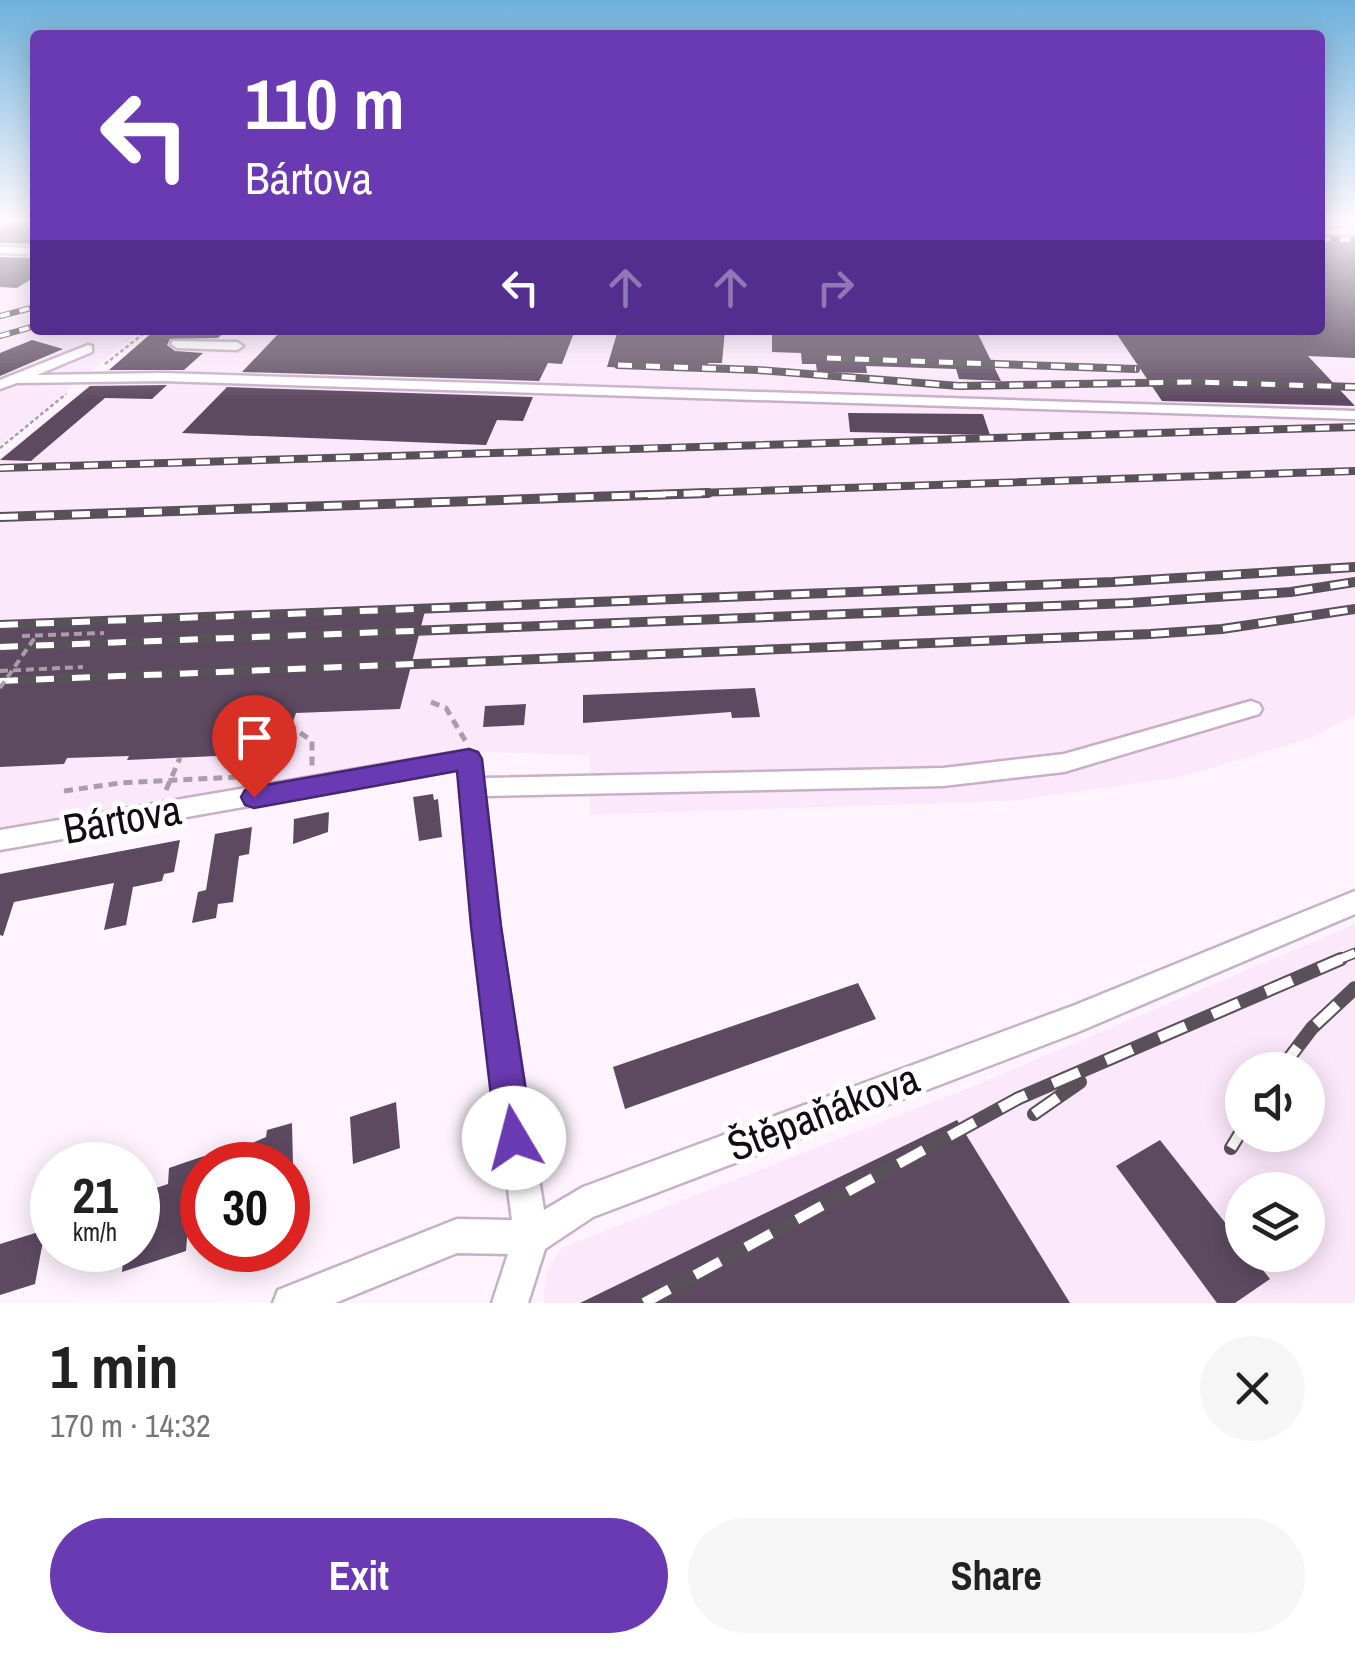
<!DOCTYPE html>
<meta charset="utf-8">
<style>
:root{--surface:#fff;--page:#f6f6f6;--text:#222;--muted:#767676;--accent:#6a3ab2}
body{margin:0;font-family:"Archivo Narrow",sans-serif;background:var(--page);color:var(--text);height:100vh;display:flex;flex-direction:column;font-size:38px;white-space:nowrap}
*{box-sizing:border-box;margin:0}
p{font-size:32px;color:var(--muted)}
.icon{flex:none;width:55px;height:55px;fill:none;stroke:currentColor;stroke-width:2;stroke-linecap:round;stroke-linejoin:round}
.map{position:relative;height:1303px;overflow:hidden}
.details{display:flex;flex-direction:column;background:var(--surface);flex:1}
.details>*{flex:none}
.hud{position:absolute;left:30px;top:30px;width:1295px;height:305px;border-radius:10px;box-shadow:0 5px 25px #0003;background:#6a3ab2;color:#fff;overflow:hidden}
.tools{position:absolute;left:1225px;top:1052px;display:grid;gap:20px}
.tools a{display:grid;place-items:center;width:100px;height:100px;border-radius:50%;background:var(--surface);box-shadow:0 5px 25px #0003;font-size:50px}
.speed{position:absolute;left:30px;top:1142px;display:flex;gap:20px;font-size:50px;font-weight:700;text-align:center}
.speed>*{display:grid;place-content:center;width:130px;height:130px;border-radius:50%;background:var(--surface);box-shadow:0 5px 25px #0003;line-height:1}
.speed small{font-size:25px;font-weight:400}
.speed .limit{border:15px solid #d22;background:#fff;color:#111}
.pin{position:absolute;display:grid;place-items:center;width:85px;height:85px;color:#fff;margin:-102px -42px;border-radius:50% 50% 50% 0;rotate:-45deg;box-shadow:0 0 10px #0007}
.pin .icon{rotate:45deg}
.me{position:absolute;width:110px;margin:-55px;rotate:352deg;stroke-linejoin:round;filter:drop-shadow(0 0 8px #0008)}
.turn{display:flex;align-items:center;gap:35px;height:210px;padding:0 50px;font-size:45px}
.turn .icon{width:130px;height:130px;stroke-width:2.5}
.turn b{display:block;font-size:70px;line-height:85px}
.lanes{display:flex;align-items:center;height:95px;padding:0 50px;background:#0003;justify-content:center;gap:50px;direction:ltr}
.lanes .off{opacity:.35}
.round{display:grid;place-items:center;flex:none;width:105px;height:105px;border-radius:52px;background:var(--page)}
.headline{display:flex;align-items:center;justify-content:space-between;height:170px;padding:0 50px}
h1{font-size:60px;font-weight:800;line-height:75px}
.button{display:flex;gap:20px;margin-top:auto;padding:20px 50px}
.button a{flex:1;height:115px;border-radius:60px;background:var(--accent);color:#fff;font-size:40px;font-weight:800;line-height:115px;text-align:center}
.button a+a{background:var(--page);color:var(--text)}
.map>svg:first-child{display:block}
.built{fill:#fce8fb;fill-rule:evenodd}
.building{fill:#5d4a61}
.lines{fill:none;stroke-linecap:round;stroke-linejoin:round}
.minor-casing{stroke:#c8afc8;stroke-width:5}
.path-far2{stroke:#a99ea8;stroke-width:2.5;stroke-dasharray:4 2.5;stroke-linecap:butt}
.path-far1{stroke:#a99ea8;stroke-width:4;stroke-dasharray:8 5;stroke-linecap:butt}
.path{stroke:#a99ea8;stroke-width:5;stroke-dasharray:9 6;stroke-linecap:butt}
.minor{fill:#fff;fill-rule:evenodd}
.rail-far4-casing{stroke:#5a505a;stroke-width:6}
.rail-far3-casing{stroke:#5a505a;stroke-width:8}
.rail-far2-casing{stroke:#5a505a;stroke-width:10}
.rail-far1-casing{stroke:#5a505a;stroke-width:11}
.rail-casing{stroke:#5a505a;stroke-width:14}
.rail-far4{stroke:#fff;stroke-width:4;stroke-dasharray:10;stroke-linecap:butt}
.rail-far3{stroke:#fff;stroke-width:5;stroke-dasharray:14;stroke-linecap:butt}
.rail-far2{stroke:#fff;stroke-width:6;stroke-dasharray:18;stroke-linecap:butt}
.rail-far1{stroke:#fff;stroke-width:8;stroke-dasharray:22;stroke-linecap:butt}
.rail{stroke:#fff;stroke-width:10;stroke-dasharray:29;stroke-linecap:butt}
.path-bridge{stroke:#a99ea8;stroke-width:4;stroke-dasharray:8 5;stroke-linecap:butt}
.route{fill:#6a3ab2;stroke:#452674;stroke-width:2.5}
.labels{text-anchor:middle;stroke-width:10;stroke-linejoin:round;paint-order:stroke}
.near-street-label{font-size:42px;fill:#140b14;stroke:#fff}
</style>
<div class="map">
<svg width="1355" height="1303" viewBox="0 0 1355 1303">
<rect width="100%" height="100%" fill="#fff4fe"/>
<path class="built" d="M0 219H35V330H142L0 445Z
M1320 219H1355V715L1311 738 1177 778 1009 801 590 815V756L486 752 317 773 0 830V458L157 330H1320Z
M1355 924V1303H543L546 1273 561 1248 981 1083ZM1242 1070H1308V1135H1242ZM1242 1190H1308V1255H1242Z"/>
<path class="building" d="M17 219H35V244L0 243V228Z
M1320 242 1355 243V358L1308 356 1355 406 1162 401 1114 330H1320Z
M0 257 35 258V277L17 288 0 287Z
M155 330H227L218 338 170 339 167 345 175 351 203 353 184 370H109Z
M282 330H575L562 364 548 363 539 381 242 372Z
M618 330H725L722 363H708L707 370 607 367Z
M772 330H976L1001 381 959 379 956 369 866 366 867 373 817 372 816 364H802L801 353 772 352Z
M32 340 63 349 0 376V353Z
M167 385 152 399 105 398 31 461 0 460 90 386Z
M227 387 533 397 523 421 497 420 486 445 182 433Z
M848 413 983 414 990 435 850 432Z
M425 611 400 709 296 713 282 753 127 760 129 756 67 758 64 764 0 767V628Z
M755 688 760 717 732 718 731 712 583 723V695Z
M526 704 524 725 483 727 485 706Z
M433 794 434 800 438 799 442 837 419 841 413 797Z
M329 812 328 832 293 844 294 819Z
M252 827 249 854 239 856 233 902 218 904 216 918 192 923 198 892 206 890 215 834Z
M180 840 174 872 164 874 162 881 133 887 126 925 104 930 114 883 14 902 3 936 0 935V874Z
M858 983 876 1019 625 1109 613 1067Z
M396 1102 400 1148 353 1164 350 1117Z
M957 1120 1070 1303H580Z
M292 1123 293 1165H239V1149L266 1137 267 1130Z
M1160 1140 1242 1244V1255H1251L1270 1279 1235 1303H1217L1116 1166Z
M204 1156 201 1197 190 1200 186 1251 122 1272 124 1250H138V1205L151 1201 153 1189 168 1184 169 1168Z
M45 1230 35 1284 0 1295V1244Z"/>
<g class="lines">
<g class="minor-casing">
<path id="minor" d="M1320 228H1355V234H1320Z
M0 247 35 248V254L0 253Z
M173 341 237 342 243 346 237 350 177 348 171 344Z
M88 345 92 346V352L37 375 163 373 1355 411V419L163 381 17 383 0 389V380Z
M1251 701 1259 704 1262 709 1259 714 1064 772 943 786 484 796 499 926 544 1210 583 1187 1075 1005 1355 891V914L1078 1032 593 1217 545 1249 528 1303H492L508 1254 457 1253 335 1303H273L278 1290 457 1219 512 1220 473 926 459 769 0 850V830L469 750 477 753 482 778 943 768 1064 754Z"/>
</g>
<path class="path-far2" d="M105 364 148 330
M0 448 66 394"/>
<path class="path-far1" d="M22 636 104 633
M0 671 83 667"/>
<path class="path" d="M431 702 446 708 466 742
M288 724 312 741V768
M166 790 180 758
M64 791 120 783 238 777"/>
<use href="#minor" class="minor"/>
<g class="rail-far4-casing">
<path id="rail-far4" d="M1320 220 1341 219
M1320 239 1355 240
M0 316 35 307
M0 336 35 326"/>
</g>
<g class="rail-far3-casing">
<path id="rail-far3" d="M827 358 1136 369
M618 365 758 370 959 386 1195 382 1355 387
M0 468 1355 427
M635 495 1355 471"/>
</g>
<g class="rail-far2-casing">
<path id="rail-far2" d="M0 517 708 493
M0 625 1113 582 1355 567
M0 647 1129 603 1291 592 1355 582
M0 681 1150 634 1222 629 1355 609"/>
</g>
<g class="rail-far1-casing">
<path id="rail-far1" d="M1335 961 1355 953"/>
</g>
<g class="rail-casing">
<path id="rail" d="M1280 1070 1312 1028 1355 988
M1034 1114 1080 1082
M1231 1148 1242 1130
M644 1303 1019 1098 1341 959"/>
</g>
<use href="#rail-far4" class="rail-far4"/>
<use href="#rail-far3" class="rail-far3"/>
<use href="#rail-far2" class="rail-far2"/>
<use href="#rail-far1" class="rail-far1"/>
<use href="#rail" class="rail"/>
<path class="path-bridge" d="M0 688 36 636"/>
</g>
<linearGradient id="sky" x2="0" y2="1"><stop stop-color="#6eb0db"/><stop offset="0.55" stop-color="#fffaff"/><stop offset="1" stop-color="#fffaff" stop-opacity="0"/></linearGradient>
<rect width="1355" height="401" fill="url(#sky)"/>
<path class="route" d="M469 749 478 752 482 759 501 926 533 1138 527 1150 514 1156 502 1150 496 1138 471 926 457 771 254 808 245 805 241 797 245 790 254 787Z"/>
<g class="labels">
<g class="near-street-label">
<text transform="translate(122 819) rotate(-10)" y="15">Bártova</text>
<text transform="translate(823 1112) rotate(-21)" y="15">Štěpaňákova</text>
</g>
</g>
</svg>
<div class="tools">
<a><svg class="icon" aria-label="sound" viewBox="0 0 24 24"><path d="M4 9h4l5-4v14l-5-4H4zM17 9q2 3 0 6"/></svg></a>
<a><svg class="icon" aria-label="layers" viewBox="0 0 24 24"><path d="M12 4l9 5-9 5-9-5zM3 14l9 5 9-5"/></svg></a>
</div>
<div class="speed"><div>21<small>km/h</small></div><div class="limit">30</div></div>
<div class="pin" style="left:254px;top:797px;background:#d93025"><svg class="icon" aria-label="arrive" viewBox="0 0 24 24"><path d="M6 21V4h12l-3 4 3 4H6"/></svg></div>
<svg class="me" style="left:514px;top:1138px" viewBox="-20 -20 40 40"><circle r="19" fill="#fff"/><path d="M0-13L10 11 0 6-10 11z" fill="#6a3ab2"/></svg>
<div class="hud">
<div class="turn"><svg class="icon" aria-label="left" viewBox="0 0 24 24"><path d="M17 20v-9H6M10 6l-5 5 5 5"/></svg><div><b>110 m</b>Bártova</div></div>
<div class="lanes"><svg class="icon" aria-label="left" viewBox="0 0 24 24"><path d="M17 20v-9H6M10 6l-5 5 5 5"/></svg><svg class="icon off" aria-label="ahead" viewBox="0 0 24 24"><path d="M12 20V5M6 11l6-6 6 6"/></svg><svg class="icon off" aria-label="ahead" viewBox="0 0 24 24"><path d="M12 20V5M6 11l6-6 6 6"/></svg><svg class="icon off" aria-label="right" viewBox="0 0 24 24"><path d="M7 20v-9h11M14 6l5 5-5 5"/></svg></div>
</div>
</div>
<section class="details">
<div class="headline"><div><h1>1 min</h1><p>170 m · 14:32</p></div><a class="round"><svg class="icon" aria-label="close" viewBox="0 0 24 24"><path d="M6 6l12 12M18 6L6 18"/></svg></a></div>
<div class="button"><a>Exit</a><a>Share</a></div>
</section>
